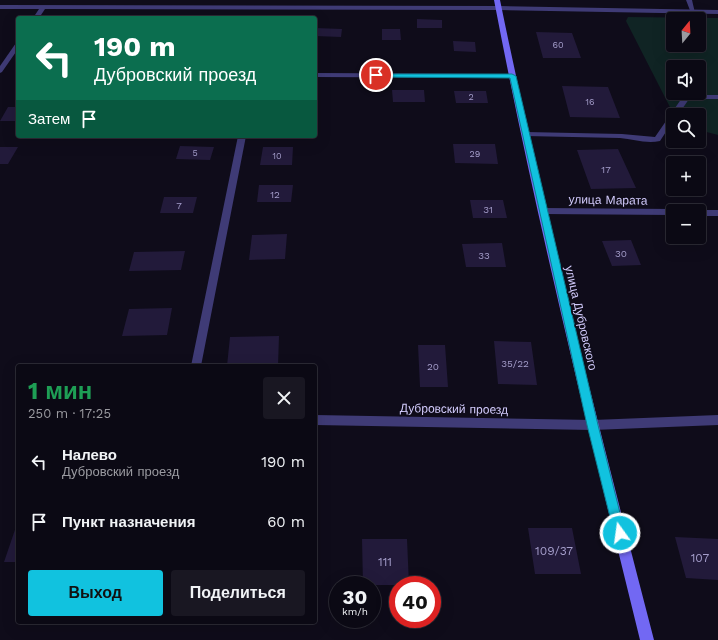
<!DOCTYPE html>
<html lang="ru">
<meta charset="utf-8">
<style>
:root{--surface:#0b0914;--page:#191722;--text:#f1f3f6;--muted:#9a9aa0;--line:#2b2a34;--accent:#11c2df}
body{margin:0;font-family:"Work Sans",sans-serif;background:var(--page);color:var(--text);height:100vh;display:flex;flex-direction:column;font-size:15px;white-space:nowrap}
*{box-sizing:border-box;margin:0}
p{font-size:13px;color:var(--muted)}
.icon{flex:none;width:22px;height:22px;fill:none;stroke:currentColor;stroke-width:2;stroke-linecap:round;stroke-linejoin:round}
.map{position:relative;flex:1;overflow:hidden}
.panel{position:absolute;left:16px;top:364px;width:301px;height:260px;display:flex;flex-direction:column;background:var(--surface);border-radius:4px;box-shadow:0 4px 16px #0002,0 0 0 1px var(--line)}
.panel>*{flex:none}
.guide{position:absolute;left:16px;top:16px;width:301px;height:122px;border-radius:4px;box-shadow:0 4px 16px #0002,0 0 0 1px var(--line);background:#0b6e4f;color:#fff;overflow:hidden}
.needle{width:26px;rotate:18deg}
.fabs{position:absolute;left:666px;top:12px;display:grid;gap:8px}
.fabs a{display:grid;place-items:center;width:40px;height:40px;border-radius:4px;background:var(--surface);box-shadow:0 4px 16px #0002,0 0 0 1px var(--line);font-size:20px}
.speed{position:absolute;left:329px;top:576px;display:flex;gap:8px;font-size:20px;font-weight:700;text-align:center}
.speed>*{display:grid;place-content:center;width:52px;height:52px;border-radius:50%;background:var(--surface);box-shadow:0 4px 16px #0002,0 0 0 1px var(--line);line-height:1}
.speed small{font-size:10px;font-weight:400}
.speed .limit{border:6px solid #d22;background:#fff;color:#111}
.pin{position:absolute;display:grid;place-items:center;width:34px;height:34px;color:#fff;margin:-17px;border:2px solid #fff;border-radius:50%;box-shadow:0 1px 4px #0007}
.me{position:absolute;width:44px;margin:-22px;rotate:346deg;stroke-linejoin:round;filter:drop-shadow(0 0 3px #0008)}
.turn{display:flex;align-items:center;gap:14px;height:84px;padding:0 12px;font-size:18px}
.turn .icon{width:52px;height:52px;stroke-width:2.5}
.turn b{display:block;font-size:28px;line-height:34px}
.then{display:flex;align-items:center;height:38px;padding:0 12px;background:#0003;gap:8px;font-size:15px}
.round{display:grid;place-items:center;flex:none;width:42px;height:42px;border-radius:4px;background:var(--page)}
.headline{display:flex;align-items:center;justify-content:space-between;height:68px;padding:0 12px}
h1{font-size:24px;font-weight:700;line-height:30px;color:#1e9e55}
.cta{display:flex;gap:8px;margin-top:auto;padding:8px 12px}
.cta a{flex:1;height:46px;border-radius:4px;background:var(--accent);color:#111;font-size:16px;font-weight:700;line-height:46px;text-align:center}
.cta a+a{background:var(--page);color:var(--text)}
ul{padding:0;list-style:none}
li{display:flex;align-items:center;gap:12px;height:60px;padding:0 12px}
li div{flex:1}
li b{display:block;font-size:15px}
li em{font-style:normal}
.map>svg:first-child{display:block}
.green{fill:#102424;fill-rule:evenodd}
.building{fill:#221a3a}
.lines{fill:none;stroke-linecap:round;stroke-linejoin:round}
.lane{fill:#3f3b76;fill-rule:evenodd}
.street{fill:#3f3b76;fill-rule:evenodd}
.secondary{fill:#7268f3;fill-rule:evenodd}
.route{fill:#11c2df;stroke:#0b7e91}
.labels{text-anchor:middle;stroke-width:3.5;stroke-linejoin:round;paint-order:stroke}
.far-number-label{font-size:9px;fill:#a59ecb}
.number-label{font-size:10px;fill:#a59ecb}
.street-label{font-size:12px;fill:#d1cafb;stroke:#0f0c1a}
.near-number-label{font-size:12px;fill:#a59ecb}
</style>
<div class="map">
<svg width="718" height="640" viewBox="0 0 718 640">
<rect width="100%" height="100%" fill="#0f0c1a"/>
<path class="green" d="M628 17 718 18V135L699 130V115H674L626 21ZM673 19H699V45H673ZM673 67H699V93H673Z"/>
<path class="building" d="M417 19 442 20V28H417Z
M315 28 342 29 341 37 315 36Z
M382 29H400L401 40H382Z
M536 32 572 33 581 58H543Z
M453 41 475 42 476 52 454 51Z
M562 86 608 87 620 118 570 117Z
M392 90H424L425 102H393Z
M454 91H486L488 103H456Z
M8 107H18V121H0Z
M453 144H495L498 164 455 163Z
M180 146 214 147 210 160 176 159Z
M0 147H18L8 164H0Z
M263 147H293L292 165H260Z
M618 149 636 188 591 189 577 150Z
M259 185H293L291 202H257Z
M164 197H197L193 213H160Z
M470 200H503L507 218H473Z
M287 234 285 259 249 260 252 235Z
M631 240 641 265 612 266 602 241Z
M502 243 506 267H466L462 244Z
M185 251 181 270 129 271 134 252Z
M172 308 167 335 122 336 129 309Z
M279 336 278 366H227L230 337Z
M494 341 531 342 537 385 498 384Z
M418 345H445L448 387H420Z
M18 521V562H4Z
M528 528H572L581 574H535Z
M675 537 718 539V580L686 578Z
M362 539H407L409 585H363Z"/>
<g class="lines">
<path class="lane" d="M686 0H692L695 13H691Z
M684 95H718V99H689L678 115H673V121L660 141C646 144 633 139 620 138 588 137 557 137 526 136L522 134 526 132 622 134 655 137Z
M718 415V425L593 430 589 429 587 425 589 421 593 420Z"/>
<path class="street" d="M0 5 499 6 718 10V14L499 10 45 9 39 18H33L39 9H0Z
M18 42V49L2 72 0 73V66L16 43Z
M315 73 512 74 515 76 512 78 315 77Z
M238 136H246L201 366H191Z
M543 208 673 209 677 211H673V215L543 214 539 211Z
M699 210H718V216H699V211H696Z
M315 415 593 420 597 421 599 425 597 429 593 430 315 425Z"/>
<path class="secondary" d="M494 0H500C544 215 599 428 654 640H640C588 428 535 215 494 0Z"/>
</g>
<path class="route" d="M374 74H512L516 76 598 425 625 533 624 537 620 538 615 537 587 425 510 78 376 77 373 75Z"/>
<g class="labels">
<g class="far-number-label">
<text x="558" y="48">60</text>
<text x="471" y="100">2</text>
<text x="590" y="105">16</text>
<text x="195" y="156">5</text>
<text x="475" y="157">29</text>
<text x="277" y="159">10</text>
</g>
<g class="number-label">
<text x="606" y="173">17</text>
<text x="275" y="198">12</text>
<text x="179" y="209">7</text>
<text x="488" y="213">31</text>
<text x="621" y="257">30</text>
<text x="484" y="259">33</text>
<text x="515" y="367">35/22</text>
<text x="433" y="370">20</text>
</g>
<g class="street-label">
<text transform="translate(608 200) rotate(1)" y="4">улица Марата</text>
<text transform="translate(581 318) rotate(77)" y="4">улица Дубровского</text>
<text transform="translate(454 409) rotate(1)" y="4">Дубровский проезд</text>
</g>
<g class="near-number-label">
<text x="554" y="555">109/37</text>
<text x="700" y="562">107</text>
<text x="385" y="566">111</text>
</g>
</g>
</svg>
<div class="fabs">
<a><svg class="needle" viewBox="-14 -14 28 28"><path d="M0-13l5 13h-10z" fill="#e53935"/><path d="M0 13l5-13h-10z" fill="#9a9aa0"/></svg></a>
<a><svg class="icon" aria-label="sound" viewBox="0 0 24 24"><path d="M4 9h4l5-4v14l-5-4H4zM17 9q2 3 0 6"/></svg></a>
<a><svg class="icon" aria-label="search" viewBox="0 0 24 24"><circle cx="10" cy="10" r="6"/><path d="M15 15l6 6"/></svg></a>
<a>+</a>
<a>−</a>
</div>
<div class="speed"><div>30<small>km/h</small></div><div class="limit">40</div></div>
<div class="pin" style="left:376px;top:75px;background:#d93025"><svg class="icon" aria-label="arrive" viewBox="0 0 24 24"><path d="M6 21V4h12l-3 4 3 4H6"/></svg></div>
<svg class="me" style="left:620px;top:533px" viewBox="-20 -20 40 40"><circle r="17" fill="#11c2df" stroke="#fff" stroke-width="3"/><path d="M0-11L8 9 0 5-8 9z" fill="#fff"/></svg>
<div class="guide">
<div class="turn"><svg class="icon" aria-label="left" viewBox="0 0 24 24"><path d="M17 20v-9H6M10 6l-5 5 5 5"/></svg><div><b>190 m</b>Дубровский проезд</div></div>
<div class="then">Затем<svg class="icon" aria-label="arrive" viewBox="0 0 24 24"><path d="M6 21V4h12l-3 4 3 4H6"/></svg></div>
</div>
<section class="panel">
<div class="headline"><div><h1>1 мин</h1><p>250 m · 17:25</p></div><a class="round"><svg class="icon" aria-label="close" viewBox="0 0 24 24"><path d="M6 6l12 12M18 6L6 18"/></svg></a></div>
<ul>
<li><svg class="icon" aria-label="left" viewBox="0 0 24 24"><path d="M17 20v-9H6M10 6l-5 5 5 5"/></svg><div><b>Налево</b><p>Дубровский проезд</p></div><em>190 m</em></li>
<li><svg class="icon" aria-label="arrive" viewBox="0 0 24 24"><path d="M6 21V4h12l-3 4 3 4H6"/></svg><div><b>Пункт назначения</b></div><em>60 m</em></li>
</ul>
<div class="cta"><a>Выход</a><a>Поделиться</a></div>
</section>
</div>
